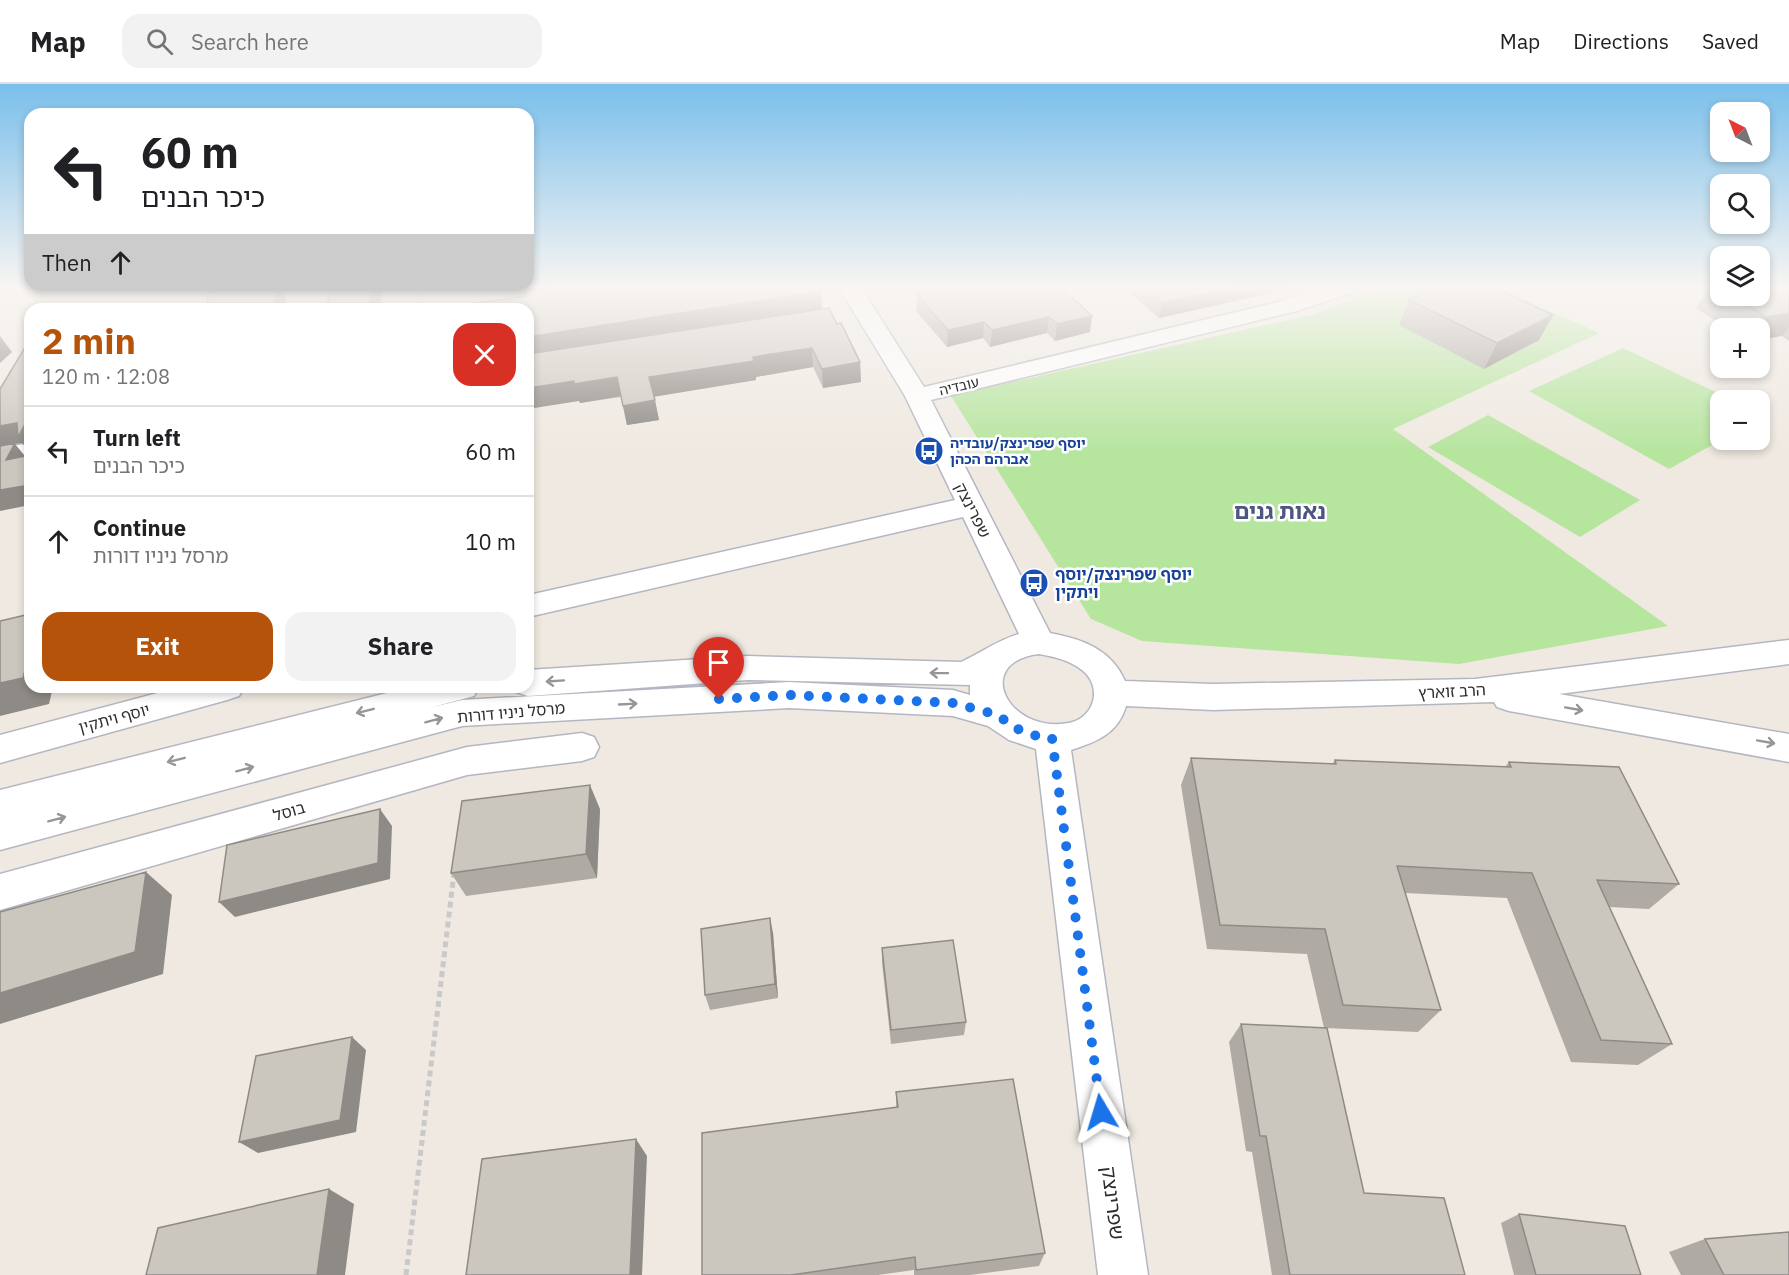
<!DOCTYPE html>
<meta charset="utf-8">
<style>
:root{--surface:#fff;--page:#f2f2f2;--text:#202124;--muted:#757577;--line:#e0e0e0;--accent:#b45309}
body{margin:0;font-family:"IBM Plex Sans","Noto Sans Hebrew",sans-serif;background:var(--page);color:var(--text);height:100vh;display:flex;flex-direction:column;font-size:22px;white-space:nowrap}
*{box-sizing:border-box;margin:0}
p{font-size:20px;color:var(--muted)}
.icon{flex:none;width:33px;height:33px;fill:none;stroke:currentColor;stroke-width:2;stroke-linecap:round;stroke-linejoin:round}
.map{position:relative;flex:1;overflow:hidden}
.panel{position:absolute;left:24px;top:219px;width:510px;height:390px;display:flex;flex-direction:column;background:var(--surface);border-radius:18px;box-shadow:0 3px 9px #0003}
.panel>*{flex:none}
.banner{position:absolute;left:24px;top:24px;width:510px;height:183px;border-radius:18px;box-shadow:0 3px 9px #0003;background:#fff;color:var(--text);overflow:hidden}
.needle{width:39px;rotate:318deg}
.fabs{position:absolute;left:1710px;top:18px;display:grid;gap:12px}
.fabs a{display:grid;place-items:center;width:60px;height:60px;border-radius:12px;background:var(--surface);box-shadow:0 3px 9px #0003;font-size:30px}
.pin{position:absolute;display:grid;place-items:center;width:51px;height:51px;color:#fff;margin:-62px -26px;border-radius:50% 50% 50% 0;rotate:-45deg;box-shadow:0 0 6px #0007}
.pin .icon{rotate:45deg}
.me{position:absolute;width:66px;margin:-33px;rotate:353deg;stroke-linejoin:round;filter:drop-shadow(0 0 4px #0008)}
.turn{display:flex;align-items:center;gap:21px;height:126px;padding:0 18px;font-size:27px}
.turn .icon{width:78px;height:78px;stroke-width:2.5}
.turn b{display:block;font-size:42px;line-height:51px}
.then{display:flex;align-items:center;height:57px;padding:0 18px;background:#0003;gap:12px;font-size:22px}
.round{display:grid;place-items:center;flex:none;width:63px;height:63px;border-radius:18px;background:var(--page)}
.headline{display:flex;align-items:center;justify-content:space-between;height:102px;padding:0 18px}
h1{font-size:36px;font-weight:700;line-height:45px;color:var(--accent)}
.primary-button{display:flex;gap:12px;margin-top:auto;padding:12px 18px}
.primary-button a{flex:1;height:69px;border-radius:18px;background:var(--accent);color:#fff;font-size:24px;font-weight:700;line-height:69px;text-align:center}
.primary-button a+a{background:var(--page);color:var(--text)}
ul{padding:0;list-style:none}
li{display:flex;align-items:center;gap:18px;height:90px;padding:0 18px;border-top:2px solid var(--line)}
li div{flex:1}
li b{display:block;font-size:22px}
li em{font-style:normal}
header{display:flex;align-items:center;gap:36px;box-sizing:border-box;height:84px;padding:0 30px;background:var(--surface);border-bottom:2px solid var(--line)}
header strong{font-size:28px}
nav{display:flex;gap:33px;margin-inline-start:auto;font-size:21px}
.search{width:420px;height:54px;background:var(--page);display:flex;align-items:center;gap:15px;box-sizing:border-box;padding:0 21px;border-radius:18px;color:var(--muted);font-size:22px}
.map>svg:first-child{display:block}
.green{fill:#b6e59e}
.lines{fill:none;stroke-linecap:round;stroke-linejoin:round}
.minor-casing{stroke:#b4b7c1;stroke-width:3}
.path-far1{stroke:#c9c9c9;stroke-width:3;stroke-dasharray:4 2;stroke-linecap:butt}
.path{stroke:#c9c9c9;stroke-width:5;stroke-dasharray:6 4;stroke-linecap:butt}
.minor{fill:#fff;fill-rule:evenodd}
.wall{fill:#afaba4}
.shaded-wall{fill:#8e8b86}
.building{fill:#cbc7bf;stroke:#8e8b86;stroke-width:1.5}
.oneway{stroke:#969696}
.route{stroke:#1a73e8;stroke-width:10;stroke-dasharray:0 18}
.labels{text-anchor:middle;stroke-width:5;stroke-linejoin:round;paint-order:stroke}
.far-street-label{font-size:14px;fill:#2e2e2e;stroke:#fff}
.far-transit-label{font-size:14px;font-weight:bold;fill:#164399;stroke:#fff;text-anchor:start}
.street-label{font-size:16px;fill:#2e2e2e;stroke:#fff}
.transit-label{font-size:16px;font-weight:bold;fill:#164399;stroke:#fff;text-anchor:start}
.near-street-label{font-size:20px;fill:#2e2e2e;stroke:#fff}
.district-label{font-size:22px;font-weight:bold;fill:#4d5680;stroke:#fff}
</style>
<header>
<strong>Map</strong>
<div class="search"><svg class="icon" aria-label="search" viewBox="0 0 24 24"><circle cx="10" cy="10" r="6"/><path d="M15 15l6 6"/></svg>Search here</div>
<nav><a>Map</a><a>Directions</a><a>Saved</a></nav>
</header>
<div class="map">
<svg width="1789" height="1191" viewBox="0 0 1789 1191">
<rect width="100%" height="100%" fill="#efe9e1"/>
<path class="green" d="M1388 202H1494L1599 249 1393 345 1668 542 1459 580 1142 557 1091 535 951 312 1314 230Z
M1623 264 1732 316H1720L1721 356 1669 385 1529 307Z
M1488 331 1640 416 1580 453 1428 363Z"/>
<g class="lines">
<g class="minor-casing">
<path id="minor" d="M838 202H860L924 303 1282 217 1326 202H1359L1357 207 1297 227 931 316 1050 549C1082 555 1111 565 1125 597L1213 600 1475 595 1789 556V580L1559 610 1789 650V678L1509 627 1497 623 1494 618 1213 626 1126 622C1118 650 1096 658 1071 666L1148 1191H1098L1036 665 1009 656 988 642 953 632 789 624 462 642 0 766V706L411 603H479L474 612 429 624 462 616 789 598 953 606 970 611V601L748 596 528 612 516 608 514 603H528V586L748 572 961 578C981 569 998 556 1019 550L963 433 528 533 529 511 955 416 905 312ZM1039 570C1055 573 1069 576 1082 586 1103 602 1095 634 1069 639 1007 650 972 578 1039 570Z
M30 359V375L0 380V364Z
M180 603H244L239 612 227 616 0 679V651Z
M582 649 594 653 599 663 594 673 582 677 467 691 0 826V790L467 663Z"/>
</g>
<path class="path-far1" d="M421 202 422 225"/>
<path class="path" d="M406 1191 454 789"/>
<use href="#minor" class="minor"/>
</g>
<path class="wall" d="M907 202H1060L1090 248 1055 257 1047 249 990 263 983 254 947 263 916 227 917 213Z
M1126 202H1294L1284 206 1159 234 1125 205Z
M1710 202H1720V212H1760L1789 203V257L1782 252 1760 244H1727L1696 224Z
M574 205 821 207 822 225 837 240 860 278 861 298 823 304 813 283 756 293V296L654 312 659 336 627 341 621 313 580 319Z
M1409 216 1553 231 1539 256 1484 285 1399 241Z
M1191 674 1332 680 1335 676 1505 683 1509 678 1679 800 1649 825 1609 823 1672 960 1638 981 1571 978 1507 814 1405 809 1441 926 1418 948 1324 944 1307 870 1207 865 1181 701Z
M600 725 597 794 466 812 451 789Z
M773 849 778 914 710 926 705 911Z
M882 864 966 938 964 951 891 960 882 879Z
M1241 940 1364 1109 1465 1191H1272L1252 1068 1246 1067 1229 958Z
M896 1008 1045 1169 1039 1182 970 1191H914V1186L878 1191H702L896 1023Z
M1519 1130 1641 1191H1514L1501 1139Z
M1705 1155 1789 1191H1681L1669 1168Z"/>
<path class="shaded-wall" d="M277 202H280L286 214 285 225H275Z
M373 202H384L379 225H368Z
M1239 202H1294L1284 206 1159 234 1162 219Z
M821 207 822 225 528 273V253Z
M1789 229V243L1782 252 1760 256V244H1758L1766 233Z
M1553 231 1539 256 1484 285 1497 259Z
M1092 232 1090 248 1055 257 1057 240Z
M1049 233 1047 249 990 263 992 246Z
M984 238 983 254 947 263 948 246Z
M0 252 12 268 0 279Z
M812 264 813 283 756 293V296L653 313 649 293 753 273Z
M860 278 861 298 823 304 822 285Z
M617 293 621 312 580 319 579 317 528 325V304L574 297Z
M655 316 659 336 627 341 623 322Z
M30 331V368L22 359 15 360 29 377 6 376 0 362V342Z
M30 401V421L0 427V406Z
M30 568V603H53L49 620 0 632V599Z
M590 701 600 725 597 794 586 770Z
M380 725 392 742 390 795 235 833 219 818Z
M146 788 172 811 163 890 0 940V909Z
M770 834 773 849 778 914 775 900Z
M352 953 366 966 356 1048 258 1069 239 1058Z
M636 1055 647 1072 642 1191H630Z
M329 1105 354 1120 345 1191H317Z"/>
<path class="building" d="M245 202H277L275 225H105L207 224 208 208Z
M332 202H373L368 225H326Z
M558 202H573L574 205 593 202H819L821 207 528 253V225H448V223L525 212V207Z
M922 202H1060L1092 232 1057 240 1049 233 992 246 984 238 948 246 917 211 927 208Z
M1142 202H1239L1162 219Z
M1439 202H1491L1553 231 1497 259 1409 216Z
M1760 202 1789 203V229L1766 233 1732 212H1760Z
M829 224 837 240 841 239 860 278 822 285 812 264 753 273 754 277 649 293 655 316 623 322 617 293 574 300V297L528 304V270Z
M30 255V331L18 353 17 339 0 342V305Z
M15 359 6 376 30 371V401L0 406V362Z
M30 530V568L23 594 0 599V537Z
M1191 674 1336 680 1335 676 1511 683 1509 678 1619 683 1679 800 1597 796 1672 960 1601 956 1532 789 1397 782 1441 926 1343 921 1325 845 1220 841Z
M590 701 586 770 451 789 462 717Z
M380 725 378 779 219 818 227 761Z
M146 788 135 868 0 909V828Z
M770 834 775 900 705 911 701 845Z
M953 856 966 938 891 946 882 864Z
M1241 940 1327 944 1364 1109 1444 1114 1465 1191H1290L1266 1052H1260Z
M352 953 340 1036 239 1058 256 972Z
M1013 995 1045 1169 916 1186 915 1173 791 1191H702V1049L898 1023 896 1008Z
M636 1055 630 1191H466L482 1075Z
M329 1105 317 1191H146L158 1144Z
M1519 1130 1625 1142 1641 1191H1536Z
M1789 1148V1191H1724L1705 1155Z"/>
<defs><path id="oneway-shaft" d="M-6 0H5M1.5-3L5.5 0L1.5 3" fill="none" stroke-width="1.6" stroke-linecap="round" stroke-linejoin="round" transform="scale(1.5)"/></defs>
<g class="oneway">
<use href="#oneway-shaft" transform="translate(939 589) rotate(-179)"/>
<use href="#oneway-shaft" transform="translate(555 597) rotate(176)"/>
<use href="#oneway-shaft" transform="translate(628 620) rotate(-3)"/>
<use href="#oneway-shaft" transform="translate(1574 625) rotate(10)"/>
<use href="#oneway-shaft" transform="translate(365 627) rotate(166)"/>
<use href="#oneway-shaft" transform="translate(434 636) rotate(-15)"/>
<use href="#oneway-shaft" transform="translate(1766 658) rotate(10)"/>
<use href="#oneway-shaft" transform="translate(176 676) rotate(166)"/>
<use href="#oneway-shaft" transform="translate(245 685) rotate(-15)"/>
<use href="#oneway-shaft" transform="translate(57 735) rotate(-15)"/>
</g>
<linearGradient id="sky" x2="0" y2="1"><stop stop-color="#7abfeb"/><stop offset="0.55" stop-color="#f8f5f2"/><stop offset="1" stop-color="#f8f5f2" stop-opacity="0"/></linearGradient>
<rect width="1789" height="369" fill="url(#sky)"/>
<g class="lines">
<path class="route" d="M719 615 789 611 953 619 998 631 1013 643 1032 651 1052 654 1101 1028"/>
</g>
<defs>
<g id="bus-disc" transform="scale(1.5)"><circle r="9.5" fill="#1a4fb4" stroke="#fff"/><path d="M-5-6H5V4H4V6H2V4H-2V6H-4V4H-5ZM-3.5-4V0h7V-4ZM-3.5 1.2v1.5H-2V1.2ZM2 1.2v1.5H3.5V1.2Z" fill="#fff"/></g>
</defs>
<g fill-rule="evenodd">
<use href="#bus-disc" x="929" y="367"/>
<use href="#bus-disc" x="1034" y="499"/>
</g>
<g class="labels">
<g class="far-street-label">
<text transform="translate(959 302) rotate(-13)" y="5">עובדיה</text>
</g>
<g class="far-transit-label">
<text x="950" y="364">יוסף שפרינצק/עובדיה<tspan x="950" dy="16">אברהם הכהן</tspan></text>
</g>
<g class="street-label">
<text transform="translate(973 426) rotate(63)" y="6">שפרינצק</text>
<text transform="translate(1452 607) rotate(-3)" y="6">הרב זוארץ</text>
<text transform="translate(511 628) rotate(-5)" y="6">מרסל ניניו דורות</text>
<text transform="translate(114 634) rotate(-15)" y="6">יוסף ויתקין</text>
<text transform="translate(289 727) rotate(-16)" y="6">בוסל</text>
</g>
<g class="transit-label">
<text x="1055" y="496">יוסף שפרינצק/יוסף<tspan x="1055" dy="18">ויתקין</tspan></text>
</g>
<g class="near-street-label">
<text transform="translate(1113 1119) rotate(83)" y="7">שפרינצק</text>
</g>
<g class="district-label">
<text x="1280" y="435">נאות גנים</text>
</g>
</g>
</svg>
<div class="fabs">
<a><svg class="needle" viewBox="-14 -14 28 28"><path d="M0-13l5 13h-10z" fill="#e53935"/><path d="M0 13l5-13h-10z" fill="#757577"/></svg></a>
<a><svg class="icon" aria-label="search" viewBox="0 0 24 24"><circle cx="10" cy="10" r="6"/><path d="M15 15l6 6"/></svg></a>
<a><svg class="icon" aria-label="layers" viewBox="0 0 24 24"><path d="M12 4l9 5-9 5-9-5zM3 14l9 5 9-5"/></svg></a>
<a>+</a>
<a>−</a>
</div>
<div class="pin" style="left:719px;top:615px;background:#d93025"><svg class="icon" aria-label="arrive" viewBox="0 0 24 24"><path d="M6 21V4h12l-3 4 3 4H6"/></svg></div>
<svg class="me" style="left:1101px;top:1028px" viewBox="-20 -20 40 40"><path d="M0-17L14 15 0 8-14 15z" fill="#1a73e8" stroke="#fff" stroke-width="4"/></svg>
<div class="banner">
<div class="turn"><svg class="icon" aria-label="left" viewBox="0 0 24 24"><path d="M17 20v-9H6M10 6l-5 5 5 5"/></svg><div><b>60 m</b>כיכר הבנים</div></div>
<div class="then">Then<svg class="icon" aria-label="ahead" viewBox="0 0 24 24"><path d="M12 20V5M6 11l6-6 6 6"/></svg></div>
</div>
<section class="panel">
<div class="headline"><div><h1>2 min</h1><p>120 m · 12:08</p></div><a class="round" style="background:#d93025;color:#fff"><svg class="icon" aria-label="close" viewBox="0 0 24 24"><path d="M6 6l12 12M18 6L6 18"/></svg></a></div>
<ul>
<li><svg class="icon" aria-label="left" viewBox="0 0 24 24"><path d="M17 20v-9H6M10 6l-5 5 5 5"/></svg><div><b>Turn left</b><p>כיכר הבנים</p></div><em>60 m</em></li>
<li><svg class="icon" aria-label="ahead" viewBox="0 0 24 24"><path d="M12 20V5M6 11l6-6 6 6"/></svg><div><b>Continue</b><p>מרסל ניניו דורות</p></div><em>10 m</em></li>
</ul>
<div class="primary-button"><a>Exit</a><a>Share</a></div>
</section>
</div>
